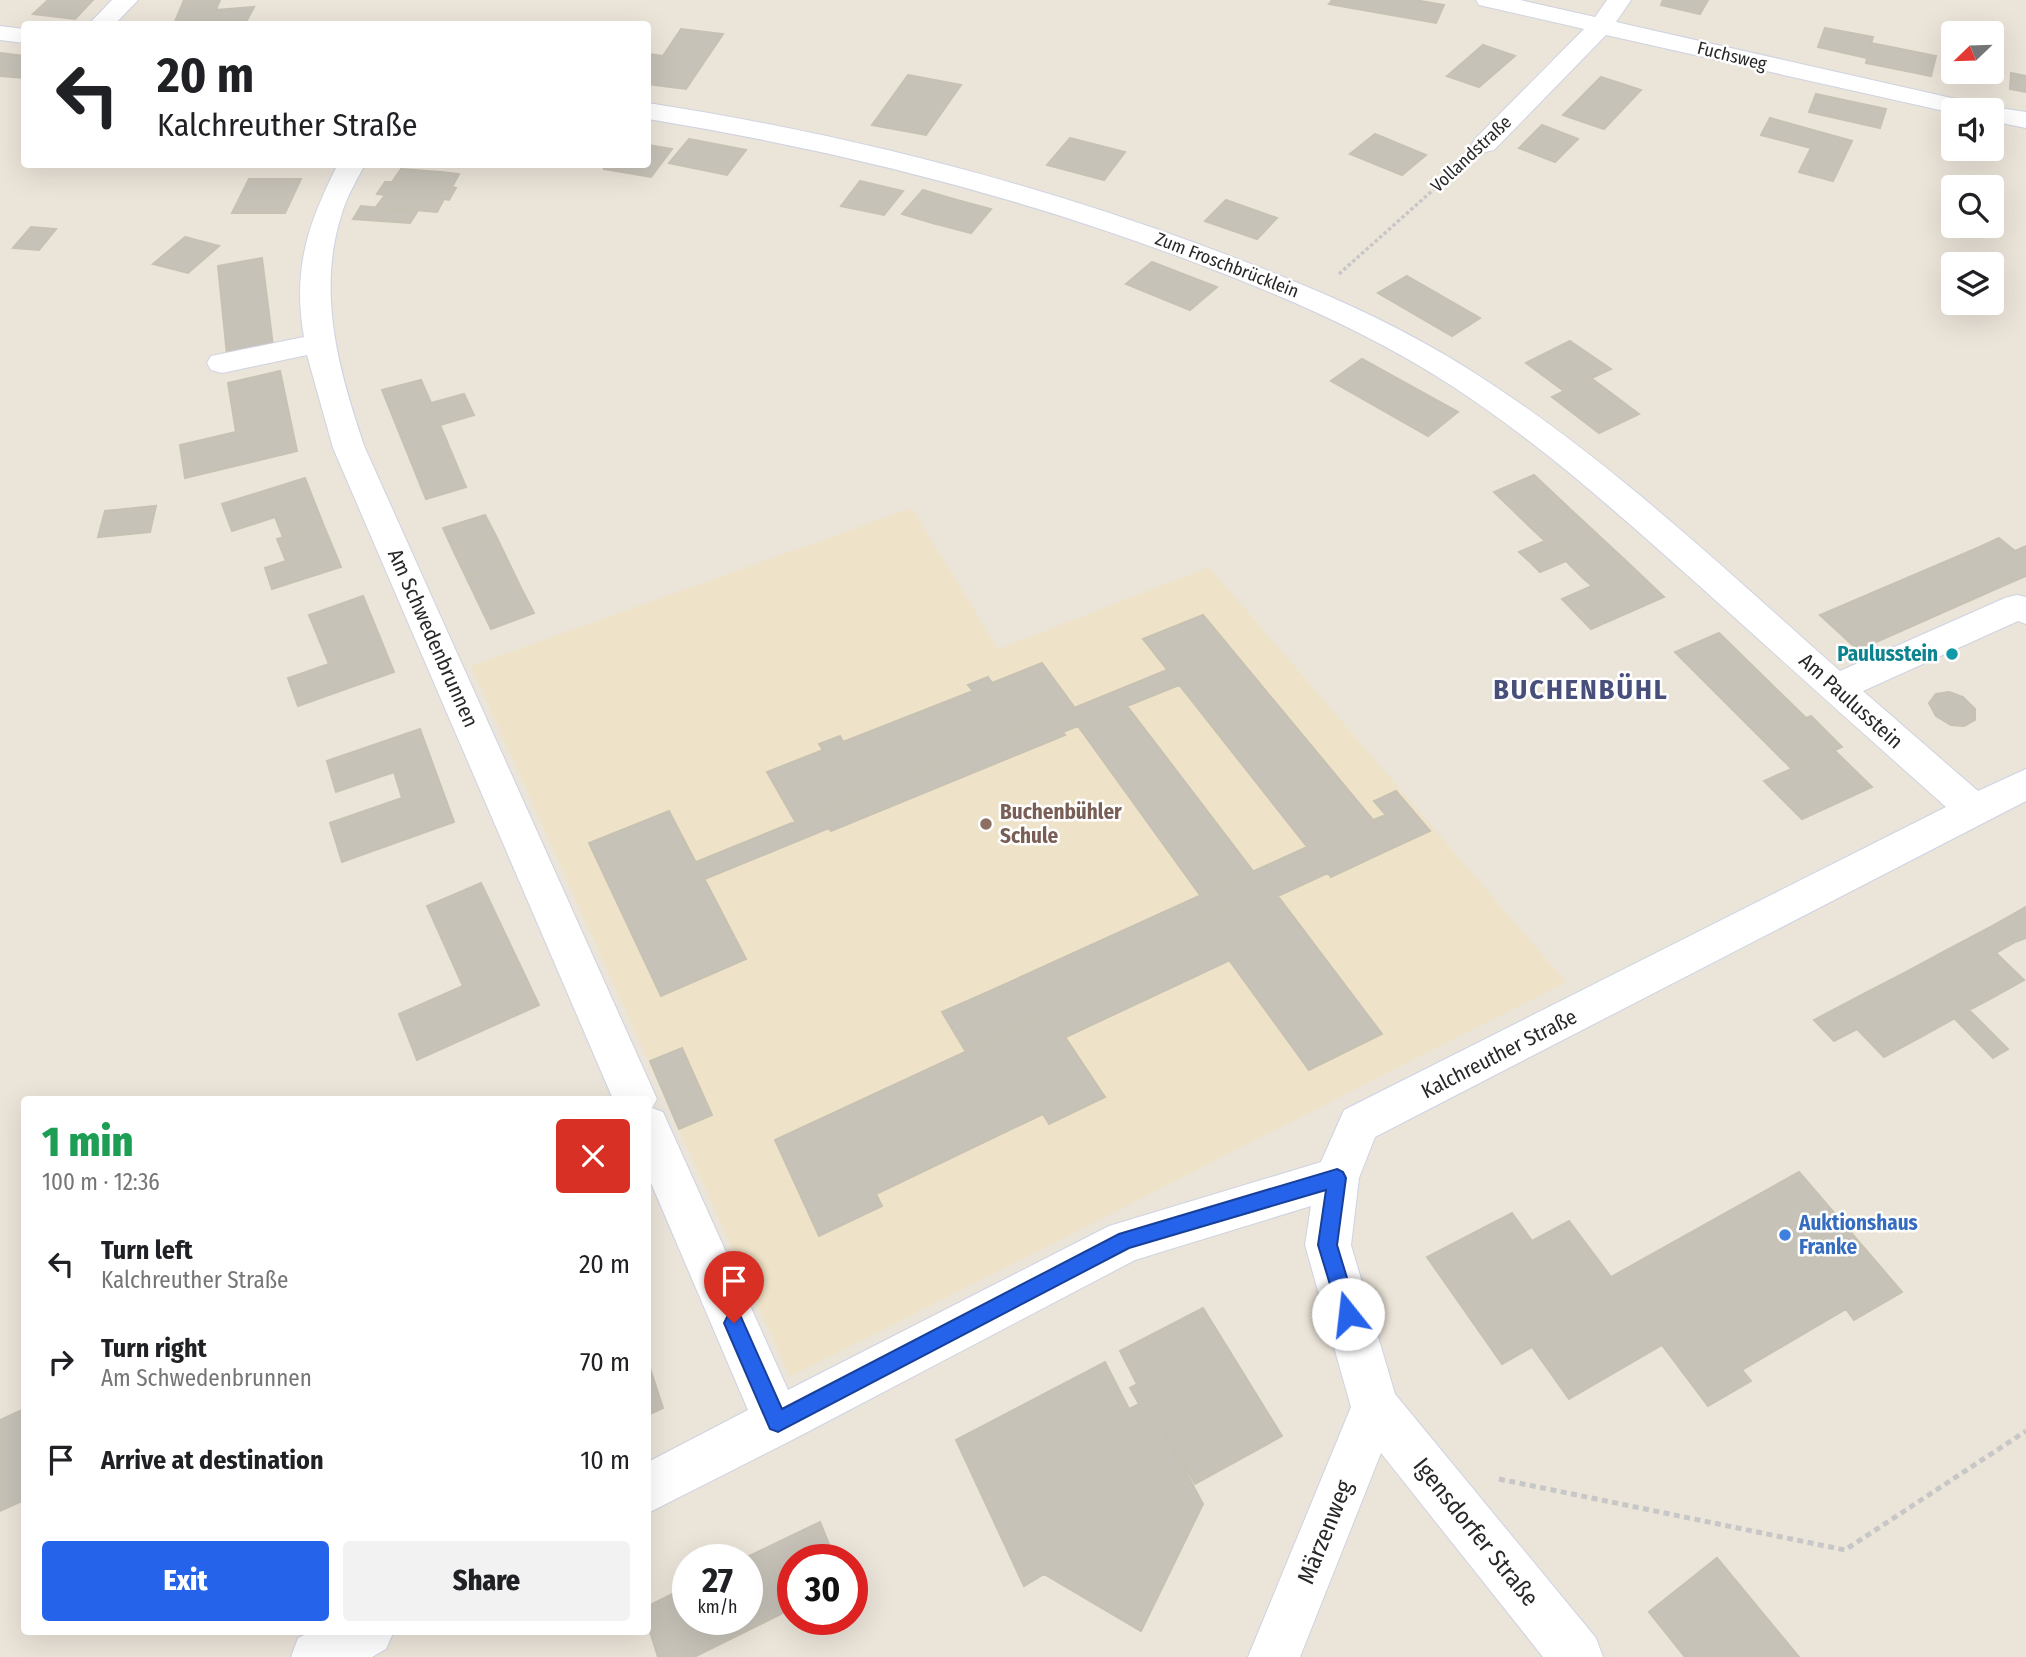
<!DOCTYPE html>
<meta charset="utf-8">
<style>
:root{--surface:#fff;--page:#f2f2f2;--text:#202124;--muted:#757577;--accent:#2563eb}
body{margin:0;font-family:"Fira Sans Condensed",sans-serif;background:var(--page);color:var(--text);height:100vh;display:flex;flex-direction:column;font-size:26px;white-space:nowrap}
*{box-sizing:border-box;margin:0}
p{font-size:23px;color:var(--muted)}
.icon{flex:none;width:38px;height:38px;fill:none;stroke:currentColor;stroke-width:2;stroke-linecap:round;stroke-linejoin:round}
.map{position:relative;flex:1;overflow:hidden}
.side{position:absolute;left:21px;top:1096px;width:630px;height:539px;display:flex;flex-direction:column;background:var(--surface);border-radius:7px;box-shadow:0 7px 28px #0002}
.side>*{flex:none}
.banner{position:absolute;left:21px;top:21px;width:630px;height:147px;border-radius:7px;box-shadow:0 7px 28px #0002;background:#fff;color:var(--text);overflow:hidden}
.needle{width:46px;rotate:247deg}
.tools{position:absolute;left:1941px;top:21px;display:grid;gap:14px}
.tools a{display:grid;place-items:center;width:63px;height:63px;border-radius:7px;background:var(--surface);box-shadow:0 7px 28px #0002;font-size:35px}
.speed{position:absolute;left:672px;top:1544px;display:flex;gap:14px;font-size:35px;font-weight:700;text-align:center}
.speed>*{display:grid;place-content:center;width:91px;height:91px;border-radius:50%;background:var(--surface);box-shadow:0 7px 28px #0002;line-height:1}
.speed small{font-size:18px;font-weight:400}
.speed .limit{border:10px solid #d22;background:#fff;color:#111}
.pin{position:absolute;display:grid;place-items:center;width:60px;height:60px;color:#fff;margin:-72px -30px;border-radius:50% 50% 50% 0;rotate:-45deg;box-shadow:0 0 7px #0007}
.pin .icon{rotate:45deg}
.me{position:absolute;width:77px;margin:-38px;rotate:344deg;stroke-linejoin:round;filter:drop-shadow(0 0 5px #0008)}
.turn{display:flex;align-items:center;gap:24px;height:147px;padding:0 21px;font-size:32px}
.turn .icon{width:91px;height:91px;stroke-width:2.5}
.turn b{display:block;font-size:49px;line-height:60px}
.round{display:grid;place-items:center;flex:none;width:74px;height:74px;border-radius:7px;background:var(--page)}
.overview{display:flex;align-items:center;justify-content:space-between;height:119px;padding:0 21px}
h1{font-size:42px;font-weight:800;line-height:52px;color:#1e9e55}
.button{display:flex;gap:14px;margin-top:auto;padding:14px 21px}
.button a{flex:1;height:80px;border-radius:7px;background:var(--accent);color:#fff;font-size:28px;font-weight:800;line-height:80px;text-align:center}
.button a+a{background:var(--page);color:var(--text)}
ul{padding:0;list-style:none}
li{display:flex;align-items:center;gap:21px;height:98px;padding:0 21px}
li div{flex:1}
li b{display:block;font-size:26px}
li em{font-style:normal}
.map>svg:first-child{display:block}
.education{fill:#eee3c8}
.building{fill:#c6c2b8;stroke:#c7c1b3;stroke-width:2}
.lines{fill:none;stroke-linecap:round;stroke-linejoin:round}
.minor-casing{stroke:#cfd2e2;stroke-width:2}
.path-far1{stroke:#c7c7c7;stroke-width:3.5;stroke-dasharray:3.5 2.5;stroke-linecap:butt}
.path{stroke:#c7c7c7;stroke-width:5;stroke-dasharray:6 4.5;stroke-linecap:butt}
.minor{fill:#fff;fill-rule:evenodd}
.route{fill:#2563eb;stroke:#184099;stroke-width:2}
.culture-dot{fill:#0f9aa8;stroke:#fff;stroke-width:2.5}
.education-dot{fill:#8d6e63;stroke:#fff;stroke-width:2.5}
.shop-dot{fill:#3f7fe0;stroke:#fff;stroke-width:2.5}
.labels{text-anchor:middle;stroke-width:5;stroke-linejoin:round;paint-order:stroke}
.far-street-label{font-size:18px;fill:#282828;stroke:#fff}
.street-label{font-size:21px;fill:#282828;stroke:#fff}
.culture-label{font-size:21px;font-weight:bold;fill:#0d838f;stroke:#fff;text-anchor:end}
.education-label{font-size:21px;font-weight:bold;fill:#785e54;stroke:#fff;text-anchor:start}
.shop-label{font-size:21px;font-weight:bold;fill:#366cbe;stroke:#fff;text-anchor:start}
.near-street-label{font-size:24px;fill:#282828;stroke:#fff}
.district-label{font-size:28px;font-weight:bold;letter-spacing:2px;fill:#484f7a;stroke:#fff}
</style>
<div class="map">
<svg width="2026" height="1657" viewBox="0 0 2026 1657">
<rect width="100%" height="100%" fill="#ebe4d9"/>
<path class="education" d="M912 508 998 649 1209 567 1566 982 790 1377 471 666Z"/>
<path class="building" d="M48 0H93L75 19 33 14Z
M184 0H220L216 10 254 7 246 22 174 24Z
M1332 0H1415L1444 5 1436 23 1329 4Z
M1663 0H1708L1700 14 1661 5Z
M1825 28 1873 37 1867 58 1818 47Z
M681 29 723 34 686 89 648 84V54L663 56Z
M1871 43 1936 56 1931 76 1866 63Z
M1483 45 1515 56 1479 87 1447 76Z
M0 53 24 56V78L0 76Z
M2011 73 2026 76V92L2010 89Z
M908 75 961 85 926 135 872 125Z
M1601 77 1641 90 1604 129 1563 115Z
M1816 94 1886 109 1880 128 1809 112Z
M1770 118 1852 141 1833 181 1799 172 1811 148 1761 135Z
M1542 125 1578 139 1555 162 1519 148Z
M1375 134 1426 155 1402 175 1350 154Z
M1070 138 1125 152 1104 180 1047 165Z
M689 139 746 150 727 175 669 163Z
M648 145 672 149 651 177 604 169 607 164H648Z
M401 169 441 172 459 174 452 187 456 188 449 200 444 199 437 212 376 207 385 195 377 194 385 182H392Z
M249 179H301L285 213H232Z
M860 181 903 191 884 215 841 206Z
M923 190 957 200 936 224 902 214Z
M957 200 991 209 971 233 936 224Z
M1226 200 1277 218 1257 239 1205 221Z
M361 206 391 209 417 212 410 223 353 219Z
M31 227 56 229 39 250 13 248Z
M185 237 219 246 188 273 153 264Z
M262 258 273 346 227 355 218 266Z
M1152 262 1217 287 1190 310 1126 284Z
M1407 276 1480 318 1452 336 1378 293Z
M1570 341 1611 369 1564 391 1526 363Z
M1362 359 1458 412 1428 436 1331 381Z
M280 371 297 451 185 478 180 445 236 432 228 383Z
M1591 378 1639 414 1599 433 1552 397Z
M421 380 431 403 464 394 474 415 440 425 466 487 426 499 382 390Z
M1534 475 1569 508 1528 525 1494 492Z
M305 478 323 524 283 537 275 517 232 531 222 504Z
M156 506 150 532 98 537 105 511Z
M1569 508 1597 534 1530 562 1519 552 1545 541 1528 525Z
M485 515 497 538 454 552 443 528Z
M323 524 341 567 272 589 265 568 286 561 277 539Z
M1597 534 1625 560 1583 578 1566 561 1540 572 1530 562Z
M497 538 509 563 466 577 454 552Z
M1999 538 2015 551 2026 546V576L2014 581 1975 549Z
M1975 549 2014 581 1858 650 1820 615Z
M1625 560 1664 597 1591 629 1562 599 1592 586 1583 578Z
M509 563 521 588 478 602 466 577Z
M521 588 534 613 491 629 478 602Z
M363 596 394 672 298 706 288 678 329 664 309 615Z
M1203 615 1373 820 1395 847 1331 877 1143 639Z
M1719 633 1806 718 1761 738 1675 652Z
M1042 663 1075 708 795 821 767 772 823 750 819 744 840 736 843 742 973 691 968 685 988 677 992 683Z
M1167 670 1179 685 1063 732 1052 717Z
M1949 692 1963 697 1975 709V720L1964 726 1951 725 1936 716 1929 703 1936 694Z
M1127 706 1253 871 1200 895 1078 726Z
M1811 716 1842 747 1792 769 1761 738Z
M1052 717 1065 735 831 831 819 812Z
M420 729 454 822 342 862 330 823 402 798 394 772 336 792 327 761Z
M1834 750 1872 787 1802 819 1764 781Z
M1396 791 1430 831 1395 847 1373 820 1386 815 1374 801Z
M669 811 746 959 661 996 589 843Z
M819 812 829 828 705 879 696 862Z
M1307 847 1328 873 1278 896 1271 887 1200 920 1230 960 1066 1037 1049 1013 1014 1029 990 991Z
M481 883 539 1005 417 1060 399 1014 463 986 427 906Z
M1271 887 1382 1034 1309 1070 1200 920Z
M2026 907V938L2015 942 1996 924Z
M1996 924 2015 942 1996 953 2024 980 1990 999 1943 952Z
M1943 952 1990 999 1969 1010 2008 1049 1993 1058 1908 971Z
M1908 971 1955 1018 1919 1038 1873 989Z
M1873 989 1919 1038 1884 1057 1857 1029 1834 1041 1814 1020Z
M990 991 1014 1029 966 1052 942 1012Z
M1049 1013 1105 1097 1049 1124 1043 1114 876 1194 882 1206 819 1236 775 1140Z
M682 1048 712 1115 679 1129 650 1061Z
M1799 1172 1902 1292 1854 1320 1846 1309 1742 1370 1751 1381 1708 1406 1662 1345 1569 1399 1532 1347 1502 1364 1427 1257 1512 1213 1532 1241 1569 1221 1611 1277Z
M1203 1308 1282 1436 1195 1484 1152 1409 1144 1413 1139 1404 1130 1388 1137 1384 1120 1351Z
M648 1362 663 1408 648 1415Z
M1105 1362 1129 1409 1139 1404 1144 1413 1152 1409 1203 1504 1141 1631 1044 1574 1024 1586 956 1440Z
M24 1409V1500L0 1511V1420Z
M820 1522 835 1559H793V1608L694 1657H658L648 1625V1606L688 1586V1619H747V1559H743Z
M1717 1558 1799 1657H1685L1649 1612Z"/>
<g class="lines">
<g class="minor-casing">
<path id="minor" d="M112 0H138L115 24H89Z
M1476 0H1520L1595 17 1607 0H1631L1616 22 1987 106 2026 112V128L1992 121V110H1953V113L1606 35 1494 150 1485 152 1476 150 1472 144 1476 138 1584 29 1479 5Z
M0 26 24 29V43L0 40Z
M648 103C836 132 1019 178 1198 244 1293 279 1387 317 1473 372 1607 457 1722 567 1840 671L2005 598 2017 595 2026 597V624L2018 621 1863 691 1978 791 2026 769V801L1375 1137 1359 1178 1351 1245 1395 1394 1596 1638 1603 1657H1543L1381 1453 1300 1657H1248L1351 1407 1305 1245 1311 1206 1135 1260 794 1439 648 1513V1462L748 1410 648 1176V1099H613L333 448 307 355 222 373 211 370 207 363 211 356 304 337C292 269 308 223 338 164H365C357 180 347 196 342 213 316 292 339 372 365 448L657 1099 652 1108 663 1112 788 1390 1109 1226 1321 1162 1344 1110 1946 807C1865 735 1785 663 1704 590 1623 518 1544 446 1452 386 1367 331 1274 292 1180 257 1005 192 831 149 648 119Z
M313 1631H394L386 1649 372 1657H291L298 1638Z"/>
</g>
<path class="path-far1" d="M1339 274 1461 165"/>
<path class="path" d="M1499 1479 1845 1550 2026 1431"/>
<use href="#minor" class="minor"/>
</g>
<path class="route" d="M1337 1169 1343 1172 1346 1178 1337 1245 1358 1314 1355 1321 1348 1324 1341 1321 1339 1314 1318 1245 1326 1190 1129 1248 778 1432 770 1429 724 1323 727 1317 734 1314 741 1317 782 1409 1119 1234Z"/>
<circle class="culture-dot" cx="1952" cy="654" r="7"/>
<circle class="education-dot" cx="986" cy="824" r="7"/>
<circle class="shop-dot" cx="1785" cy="1235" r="7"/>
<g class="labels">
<g class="far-street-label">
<text transform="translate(1732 56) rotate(14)" y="6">Fuchsweg</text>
<text transform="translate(1471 154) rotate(-43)" y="6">Vollandstraße</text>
<text transform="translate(1227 265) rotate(21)" y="6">Zum Froschbrücklein</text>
</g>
<g class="street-label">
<text transform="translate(433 638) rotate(66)" y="7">Am Schwedenbrunnen</text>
<text transform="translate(1851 701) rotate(42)" y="7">Am Paulusstein</text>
<text transform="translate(1499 1054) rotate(-27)" y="7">Kalchreuther Straße</text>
</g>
<g class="culture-label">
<text x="1938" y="661">Paulusstein</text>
</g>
<g class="education-label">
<text x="1000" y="819">Buchenbühler<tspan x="1000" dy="24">Schule</tspan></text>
</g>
<g class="shop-label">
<text x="1799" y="1230">Auktionshaus<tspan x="1799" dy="24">Franke</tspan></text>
</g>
<g class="near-street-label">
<text transform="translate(1325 1532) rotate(-68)" y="8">Märzenweg</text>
<text transform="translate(1476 1532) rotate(51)" y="8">Igensdorfer Straße</text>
</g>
<g class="district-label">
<text x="1581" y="699">BUCHENBÜHL</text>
</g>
</g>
</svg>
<div class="tools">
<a><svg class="needle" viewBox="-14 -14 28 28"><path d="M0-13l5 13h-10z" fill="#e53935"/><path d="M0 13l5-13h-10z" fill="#757577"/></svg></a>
<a><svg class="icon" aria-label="sound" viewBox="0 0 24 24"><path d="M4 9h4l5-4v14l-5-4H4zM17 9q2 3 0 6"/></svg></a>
<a><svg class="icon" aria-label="search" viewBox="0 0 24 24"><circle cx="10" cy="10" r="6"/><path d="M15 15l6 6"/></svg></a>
<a><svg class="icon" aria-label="layers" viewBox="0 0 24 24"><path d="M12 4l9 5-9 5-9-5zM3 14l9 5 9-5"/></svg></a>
</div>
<div class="speed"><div>27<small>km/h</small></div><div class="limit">30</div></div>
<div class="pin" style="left:734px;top:1323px;background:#d93025"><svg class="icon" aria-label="arrive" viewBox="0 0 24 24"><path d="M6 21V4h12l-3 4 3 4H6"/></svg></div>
<svg class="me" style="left:1348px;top:1314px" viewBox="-20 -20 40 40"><circle r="19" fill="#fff"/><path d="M0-13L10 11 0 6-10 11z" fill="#2563eb"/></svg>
<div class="banner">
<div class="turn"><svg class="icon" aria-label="left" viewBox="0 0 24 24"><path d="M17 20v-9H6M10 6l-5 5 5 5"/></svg><div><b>20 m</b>Kalchreuther Straße</div></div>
</div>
<section class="side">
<div class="overview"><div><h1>1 min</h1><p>100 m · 12:36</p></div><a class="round" style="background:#d93025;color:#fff"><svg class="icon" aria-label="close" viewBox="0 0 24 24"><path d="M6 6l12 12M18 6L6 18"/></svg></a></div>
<ul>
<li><svg class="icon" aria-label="left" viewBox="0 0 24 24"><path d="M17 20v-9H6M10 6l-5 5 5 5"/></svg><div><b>Turn left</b><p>Kalchreuther Straße</p></div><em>20 m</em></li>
<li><svg class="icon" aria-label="right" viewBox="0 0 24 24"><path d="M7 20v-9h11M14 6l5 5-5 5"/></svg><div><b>Turn right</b><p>Am Schwedenbrunnen</p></div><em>70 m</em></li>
<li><svg class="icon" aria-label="arrive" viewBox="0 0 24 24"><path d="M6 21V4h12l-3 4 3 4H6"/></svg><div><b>Arrive at destination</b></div><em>10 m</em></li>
</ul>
<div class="button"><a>Exit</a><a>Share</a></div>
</section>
</div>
